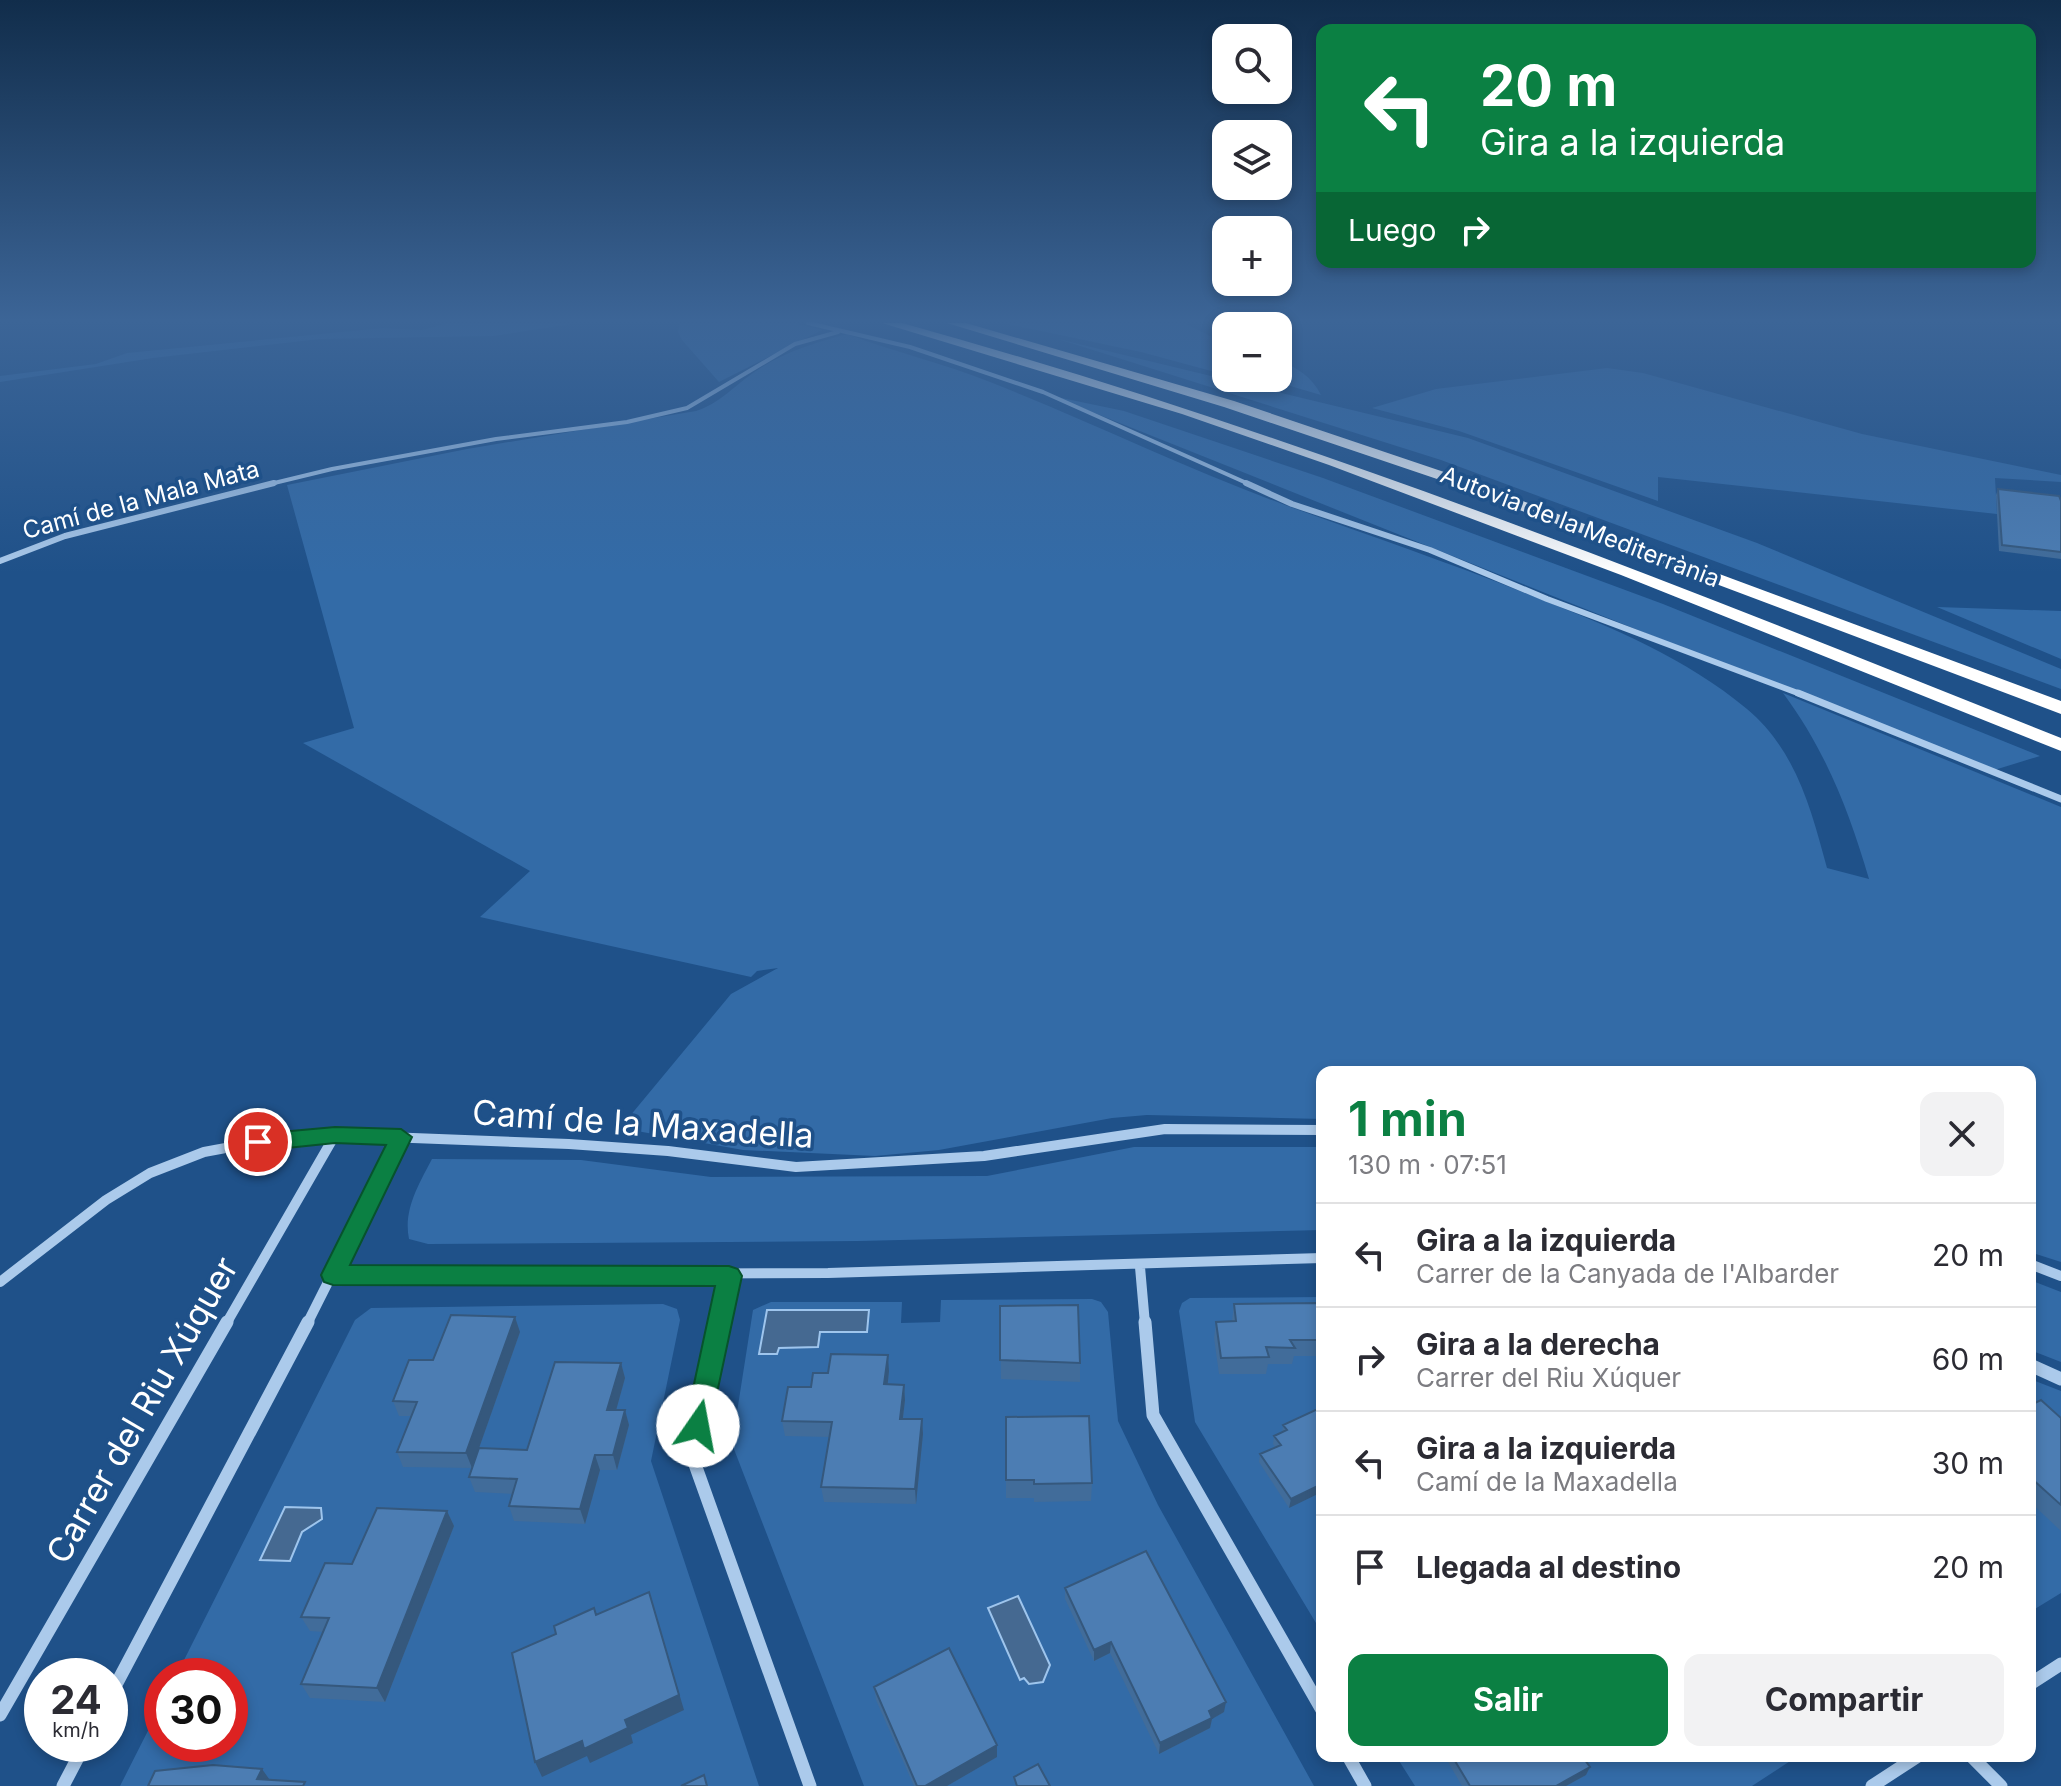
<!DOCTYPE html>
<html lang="es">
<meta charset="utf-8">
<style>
:root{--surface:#fff;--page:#f2f2f3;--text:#2b2b33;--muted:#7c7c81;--line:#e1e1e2;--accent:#0b8043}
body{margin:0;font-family:Inter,sans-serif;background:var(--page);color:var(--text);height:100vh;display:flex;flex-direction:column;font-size:30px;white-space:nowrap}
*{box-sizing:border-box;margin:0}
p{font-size:26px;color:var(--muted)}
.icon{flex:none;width:44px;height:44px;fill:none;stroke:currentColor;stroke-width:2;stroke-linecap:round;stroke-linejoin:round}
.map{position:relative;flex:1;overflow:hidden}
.panel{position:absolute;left:1316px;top:1066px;width:720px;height:696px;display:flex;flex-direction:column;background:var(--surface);border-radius:16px;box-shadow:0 4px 12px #0003}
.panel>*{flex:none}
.guide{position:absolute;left:1316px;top:24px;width:720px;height:244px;border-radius:16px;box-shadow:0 4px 12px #0003;background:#0b8043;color:#fff;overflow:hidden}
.fabs{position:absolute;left:1212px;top:24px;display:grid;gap:16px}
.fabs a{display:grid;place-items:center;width:80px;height:80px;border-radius:16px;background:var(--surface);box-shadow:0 4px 12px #0003;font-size:40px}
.speed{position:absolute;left:24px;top:1658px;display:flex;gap:16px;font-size:40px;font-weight:700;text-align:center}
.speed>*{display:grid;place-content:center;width:104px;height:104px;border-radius:50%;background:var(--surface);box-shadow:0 4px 12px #0003;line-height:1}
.speed small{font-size:20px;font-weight:400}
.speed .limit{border:12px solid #d22;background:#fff;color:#111}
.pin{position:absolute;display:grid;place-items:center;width:68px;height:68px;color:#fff;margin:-34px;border:4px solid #fff;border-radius:50%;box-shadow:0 2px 8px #0007}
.me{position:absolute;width:88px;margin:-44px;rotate:12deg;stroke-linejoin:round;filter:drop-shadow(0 0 6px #0008)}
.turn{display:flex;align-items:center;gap:28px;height:168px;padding:0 32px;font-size:36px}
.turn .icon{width:104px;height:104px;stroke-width:2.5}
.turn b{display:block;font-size:56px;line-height:68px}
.then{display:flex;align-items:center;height:76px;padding:0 32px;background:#0003;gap:16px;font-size:30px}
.round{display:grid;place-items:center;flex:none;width:84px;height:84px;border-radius:16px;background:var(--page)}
.headline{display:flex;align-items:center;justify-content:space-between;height:136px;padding:0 32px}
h1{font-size:48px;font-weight:700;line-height:60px;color:var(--accent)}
.cta{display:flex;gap:16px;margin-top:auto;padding:16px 32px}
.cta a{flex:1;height:92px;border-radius:16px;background:var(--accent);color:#fff;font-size:32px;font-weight:700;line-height:92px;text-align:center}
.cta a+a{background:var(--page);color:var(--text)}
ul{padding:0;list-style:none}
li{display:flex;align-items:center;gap:24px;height:104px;padding:0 32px;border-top:2px solid var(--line)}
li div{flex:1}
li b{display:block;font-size:30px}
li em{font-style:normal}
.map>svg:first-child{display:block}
.green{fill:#336ba7}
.water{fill:#456991;stroke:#9ec5ed;stroke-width:2}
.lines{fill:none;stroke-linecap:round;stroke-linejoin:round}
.minor-far4{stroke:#abcaeb;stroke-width:4}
.minor-far3{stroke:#abcaeb;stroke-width:6}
.minor-far2{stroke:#abcaeb;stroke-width:7}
.minor-far1{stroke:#abcaeb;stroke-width:10}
.minor{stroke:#abcaeb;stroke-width:13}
.motorway{fill:#fff;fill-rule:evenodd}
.wall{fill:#416c9a}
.shaded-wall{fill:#35587d}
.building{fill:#4c7db3;stroke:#35587d;stroke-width:2}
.route{fill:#0b8043;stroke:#07532c;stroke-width:2}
.labels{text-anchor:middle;stroke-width:7;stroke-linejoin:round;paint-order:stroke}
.far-street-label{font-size:24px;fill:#fff;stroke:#1f5189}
.near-street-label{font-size:34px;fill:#fff;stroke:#1f5189}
</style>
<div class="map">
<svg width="2061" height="1786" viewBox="0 0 2061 1786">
<rect width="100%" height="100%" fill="#1f5189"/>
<path class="green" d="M448 323H578L494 336 320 339 153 358 0 382V376L96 364 127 353 383 328 422 330Z
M680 323H794L822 330 719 382 682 340 678 332Z
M1003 323H1184L1226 344V375L1141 352Z
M847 334C894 352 943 363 990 382 1089 421 1185 468 1285 505 1370 536 1456 565 1540 599 1613 628 1686 658 1747 709 1796 750 1811 809 1827 868L1869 879C1849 811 1826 751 1783 693L2061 807V1262L2030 1252V1072H1322V1119L1147 1115 1112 1118 939 1150 875 1156 743 1150 620 1128 731 994 778 968 757 971 751 977 480 917 530 871 303 743 354 728 287 485 467 449 696 411C720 403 733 387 753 373 781 353 814 343 847 334Z
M1058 339 1468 438 1757 543 2061 669V689L1441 460Z
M1278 360C1297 367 1312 377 1321 395L1280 383 1240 378H1278Z
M1607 368 1643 373 1862 434 2061 475V482L1995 478 1997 514 1658 477V501L1459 431 1372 408 1436 389Z
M1052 396 1124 411 1323 478 1663 604 2040 756 1991 771Z
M1937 607 2061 611V659Z
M1134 1147H1322V1230L858 1241 428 1244 409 1239C403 1210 419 1184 432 1159L581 1160 711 1177 987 1176Z
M2030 1280 2061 1292V1362L2030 1350Z
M1322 1297V1633L1195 1422 1179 1311 1182 1303 1190 1298Z
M1092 1299 1101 1302 1108 1312 1118 1421 1158 1505 1314 1786H864L732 1444 753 1310 771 1302H902L901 1323 940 1322 941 1300Z
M663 1304 677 1309 680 1320 651 1461 759 1786H120L162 1703V1744H230V1676H176L355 1320 371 1308Z
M2030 1379 2061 1391V1593L2030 1612Z
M1396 1756H1798L1752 1786H1415Z"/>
<path class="water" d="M767 1310H869L867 1332H820L818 1347 779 1348 777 1354H759Z
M285 1507 321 1508 322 1519 302 1532 290 1561 260 1560Z
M1018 1596 1050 1665 1043 1682 1029 1684 1024 1678 1020 1680 988 1608Z"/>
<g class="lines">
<path class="minor-far4" d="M808 323 910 347 1043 392 1251 485
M266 485 332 469 496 439 627 422 687 408 795 344 838 332"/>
<path class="minor-far3" d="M1246 483 1292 504 1430 550 1547 599 1803 695
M0 561 65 536 274 483"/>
<path class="minor-far2" d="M1798 693 2061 799"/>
<path class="minor-far1" d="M2030 1264 2061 1276
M1140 1267 1145 1324
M333 1275 828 1273 1322 1258
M0 1282 106 1200 150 1173 204 1152 258 1142 335 1135 569 1144 668 1151 796 1167 984 1156 1165 1129 1322 1130
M226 1324 335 1135
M307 1324 401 1137
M719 1324 729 1276"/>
<path class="minor" d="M720 1322 692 1456 810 1786
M1145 1322 1153 1415 1322 1710
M2030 1365 2061 1379
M2030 1684 2061 1664
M110 1696 308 1322
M0 1715 227 1322
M1348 1756 1365 1786
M1971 1756 2001 1786
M63 1786 85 1744
M1872 1786 1918 1756"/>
<path class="motorway" d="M882 323H902C1299 433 1679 585 2061 738V751L1621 575 1329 465 1182 414Z
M947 323H966L1234 401 1450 474 2061 701V714L1440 480 1224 407Z"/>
</g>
<path class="wall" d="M1998 489 2061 501V559L1999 551 1996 495Z
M1322 1303V1349H1319L1318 1356H1294L1292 1364H1268L1266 1374H1219L1214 1338 1216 1322 1232 1321 1234 1304Z
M1000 1306 1080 1363V1382L1001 1379Z
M520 1332 472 1468 403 1467 397 1452 411 1416H399L393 1401 433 1360Z
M621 1363 625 1378 616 1410H625L629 1425 617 1470H600L585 1524 514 1521 509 1506 513 1494 475 1492 469 1477 527 1450Z
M889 1371 888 1384 904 1385 905 1400 903 1419H922L923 1434 916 1504 824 1502 821 1487 829 1437 785 1436 782 1421 828 1373Z
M2030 1404 2061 1418V1531L2030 1502Z
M1322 1407 1289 1508 1259 1462 1260 1454 1275 1447 1273 1444 1274 1436 1282 1432 1283 1425Z
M1006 1417 1092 1483 1091 1501 1034 1502V1498H1006Z
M447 1511 454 1526 385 1702 310 1698 301 1684 323 1632 310 1631 301 1617 352 1564Z
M1065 1588 1224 1712 1212 1719 1210 1728 1159 1754 1110 1653 1094 1661 1065 1599Z
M874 1687 997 1757 947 1786H914L876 1700Z
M1450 1756H1582L1590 1767 1586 1775 1566 1786H1462L1448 1762Z"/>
<path class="shaded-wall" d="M515 1317 520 1332 472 1468 466 1453Z
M888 1355 889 1371 886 1400 884 1384Z
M621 1363 625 1378 612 1425 607 1410Z
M904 1385 905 1400 901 1434 900 1419Z
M625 1410 629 1425 617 1470 613 1455Z
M922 1419 923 1434 916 1504 915 1489Z
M595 1455 600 1470 585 1524 580 1509Z
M1322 1484V1492L1289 1508 1291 1499Z
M447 1511 454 1526 385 1702 377 1688Z
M649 1592 684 1710 631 1735 633 1743 590 1763 587 1756 542 1777 535 1762 625 1720Z
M1111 1642 1110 1653 1094 1661V1650Z
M1226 1702 1224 1712 1212 1719 1210 1728 1159 1754 1160 1743 1209 1711Z
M997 1745V1757L947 1786H925Z
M1590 1767 1586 1775 1566 1786H1556Z
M262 1769 272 1783 257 1779Z"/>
<path class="building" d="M1998 489 2059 496 2061 501V552L2002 545Z
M1322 1303V1333H1320L1321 1340H1290L1295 1348 1266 1347 1269 1357 1221 1358 1216 1322 1236 1321 1234 1304Z
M1078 1305 1080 1363 1000 1360V1306Z
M451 1315 515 1317 466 1453 397 1452 417 1402 393 1401 409 1360H433Z
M831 1354 888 1355 884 1384 904 1385 900 1419H922L915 1489 821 1487 832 1422 782 1421 788 1387H811L813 1373H828Z
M555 1362 621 1363 607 1410H625L613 1455H595L580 1509 509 1506 517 1479 469 1477 479 1448 527 1450Z
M2041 1400 2061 1418V1505L2030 1477V1404L2031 1405Z
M1322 1407V1484L1291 1499 1260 1454 1281 1445 1274 1436 1287 1430 1283 1425Z
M1089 1416 1092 1483 1034 1484V1480H1006V1417Z
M377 1508 447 1511 377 1688 301 1684 329 1618 301 1617 325 1563 352 1564Z
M1146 1551 1226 1702 1209 1711 1212 1718 1160 1743 1111 1642 1094 1650 1065 1588Z
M649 1592 679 1695 625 1720 628 1728 584 1749 582 1741 535 1762 512 1653 556 1634 554 1626 594 1608 596 1615Z
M949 1648 997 1745 925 1786H917L874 1687Z
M1452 1756H1582L1590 1767 1556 1786H1470Z
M1038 1764 1050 1786H1017L1014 1777Z
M213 1765 262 1769 257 1779 305 1782 303 1786H148L155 1771Z
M704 1775 707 1786H681Z"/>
<linearGradient id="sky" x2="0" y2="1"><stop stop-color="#112d4b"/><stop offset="0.56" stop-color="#3c6597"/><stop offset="1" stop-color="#3c6597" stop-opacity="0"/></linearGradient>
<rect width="2061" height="573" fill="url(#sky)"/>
<path class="route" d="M335 1127 401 1129 412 1137 350 1265 729 1266 738 1269 742 1276 708 1435 698 1438 689 1435 685 1426 715 1286 333 1285 324 1282 321 1275 386 1145 335 1143 258 1151 247 1142 258 1134Z"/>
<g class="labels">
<g class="far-street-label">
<text transform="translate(141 500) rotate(-15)" y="8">Camí de la Mala Mata</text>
<text transform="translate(1580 527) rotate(21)" y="8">Autovia de la Mediterrània</text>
</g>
<g class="near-street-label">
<text transform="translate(643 1124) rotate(4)" y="12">Camí de la Maxadella</text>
<text transform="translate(142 1410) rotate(-60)" y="12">Carrer del Riu Xúquer</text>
</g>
</g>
</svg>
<div class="fabs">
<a><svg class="icon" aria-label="search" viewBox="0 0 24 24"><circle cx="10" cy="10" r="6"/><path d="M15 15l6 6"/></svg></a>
<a><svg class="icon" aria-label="layers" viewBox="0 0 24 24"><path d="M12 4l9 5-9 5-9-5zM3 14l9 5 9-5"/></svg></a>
<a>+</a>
<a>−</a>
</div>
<div class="speed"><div>24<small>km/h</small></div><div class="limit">30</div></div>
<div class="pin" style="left:258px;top:1142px;background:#d93025"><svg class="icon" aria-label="arrive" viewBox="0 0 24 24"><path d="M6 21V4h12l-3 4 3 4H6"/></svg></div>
<svg class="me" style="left:698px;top:1426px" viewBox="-20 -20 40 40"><circle r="19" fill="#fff"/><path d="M0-13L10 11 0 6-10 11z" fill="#0b8043"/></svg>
<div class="guide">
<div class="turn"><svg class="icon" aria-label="left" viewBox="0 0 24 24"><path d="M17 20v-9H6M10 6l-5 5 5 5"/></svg><div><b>20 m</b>Gira a la izquierda</div></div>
<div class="then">Luego<svg class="icon" aria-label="right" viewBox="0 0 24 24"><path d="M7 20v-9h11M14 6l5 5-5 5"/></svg></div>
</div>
<section class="panel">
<div class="headline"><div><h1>1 min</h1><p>130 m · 07:51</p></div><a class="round"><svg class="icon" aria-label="close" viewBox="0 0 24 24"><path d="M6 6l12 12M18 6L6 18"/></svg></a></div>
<ul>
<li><svg class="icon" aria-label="left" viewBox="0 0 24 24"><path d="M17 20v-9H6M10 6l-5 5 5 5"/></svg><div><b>Gira a la izquierda</b><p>Carrer de la Canyada de l'Albarder</p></div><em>20 m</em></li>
<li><svg class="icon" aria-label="right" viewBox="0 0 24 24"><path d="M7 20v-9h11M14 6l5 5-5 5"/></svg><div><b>Gira a la derecha</b><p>Carrer del Riu Xúquer</p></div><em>60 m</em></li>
<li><svg class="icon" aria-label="left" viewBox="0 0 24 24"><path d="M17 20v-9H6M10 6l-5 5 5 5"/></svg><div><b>Gira a la izquierda</b><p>Camí de la Maxadella</p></div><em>30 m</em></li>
<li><svg class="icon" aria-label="arrive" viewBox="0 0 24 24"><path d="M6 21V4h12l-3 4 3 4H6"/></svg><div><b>Llegada al destino</b></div><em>20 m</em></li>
</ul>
<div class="cta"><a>Salir</a><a>Compartir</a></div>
</section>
</div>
